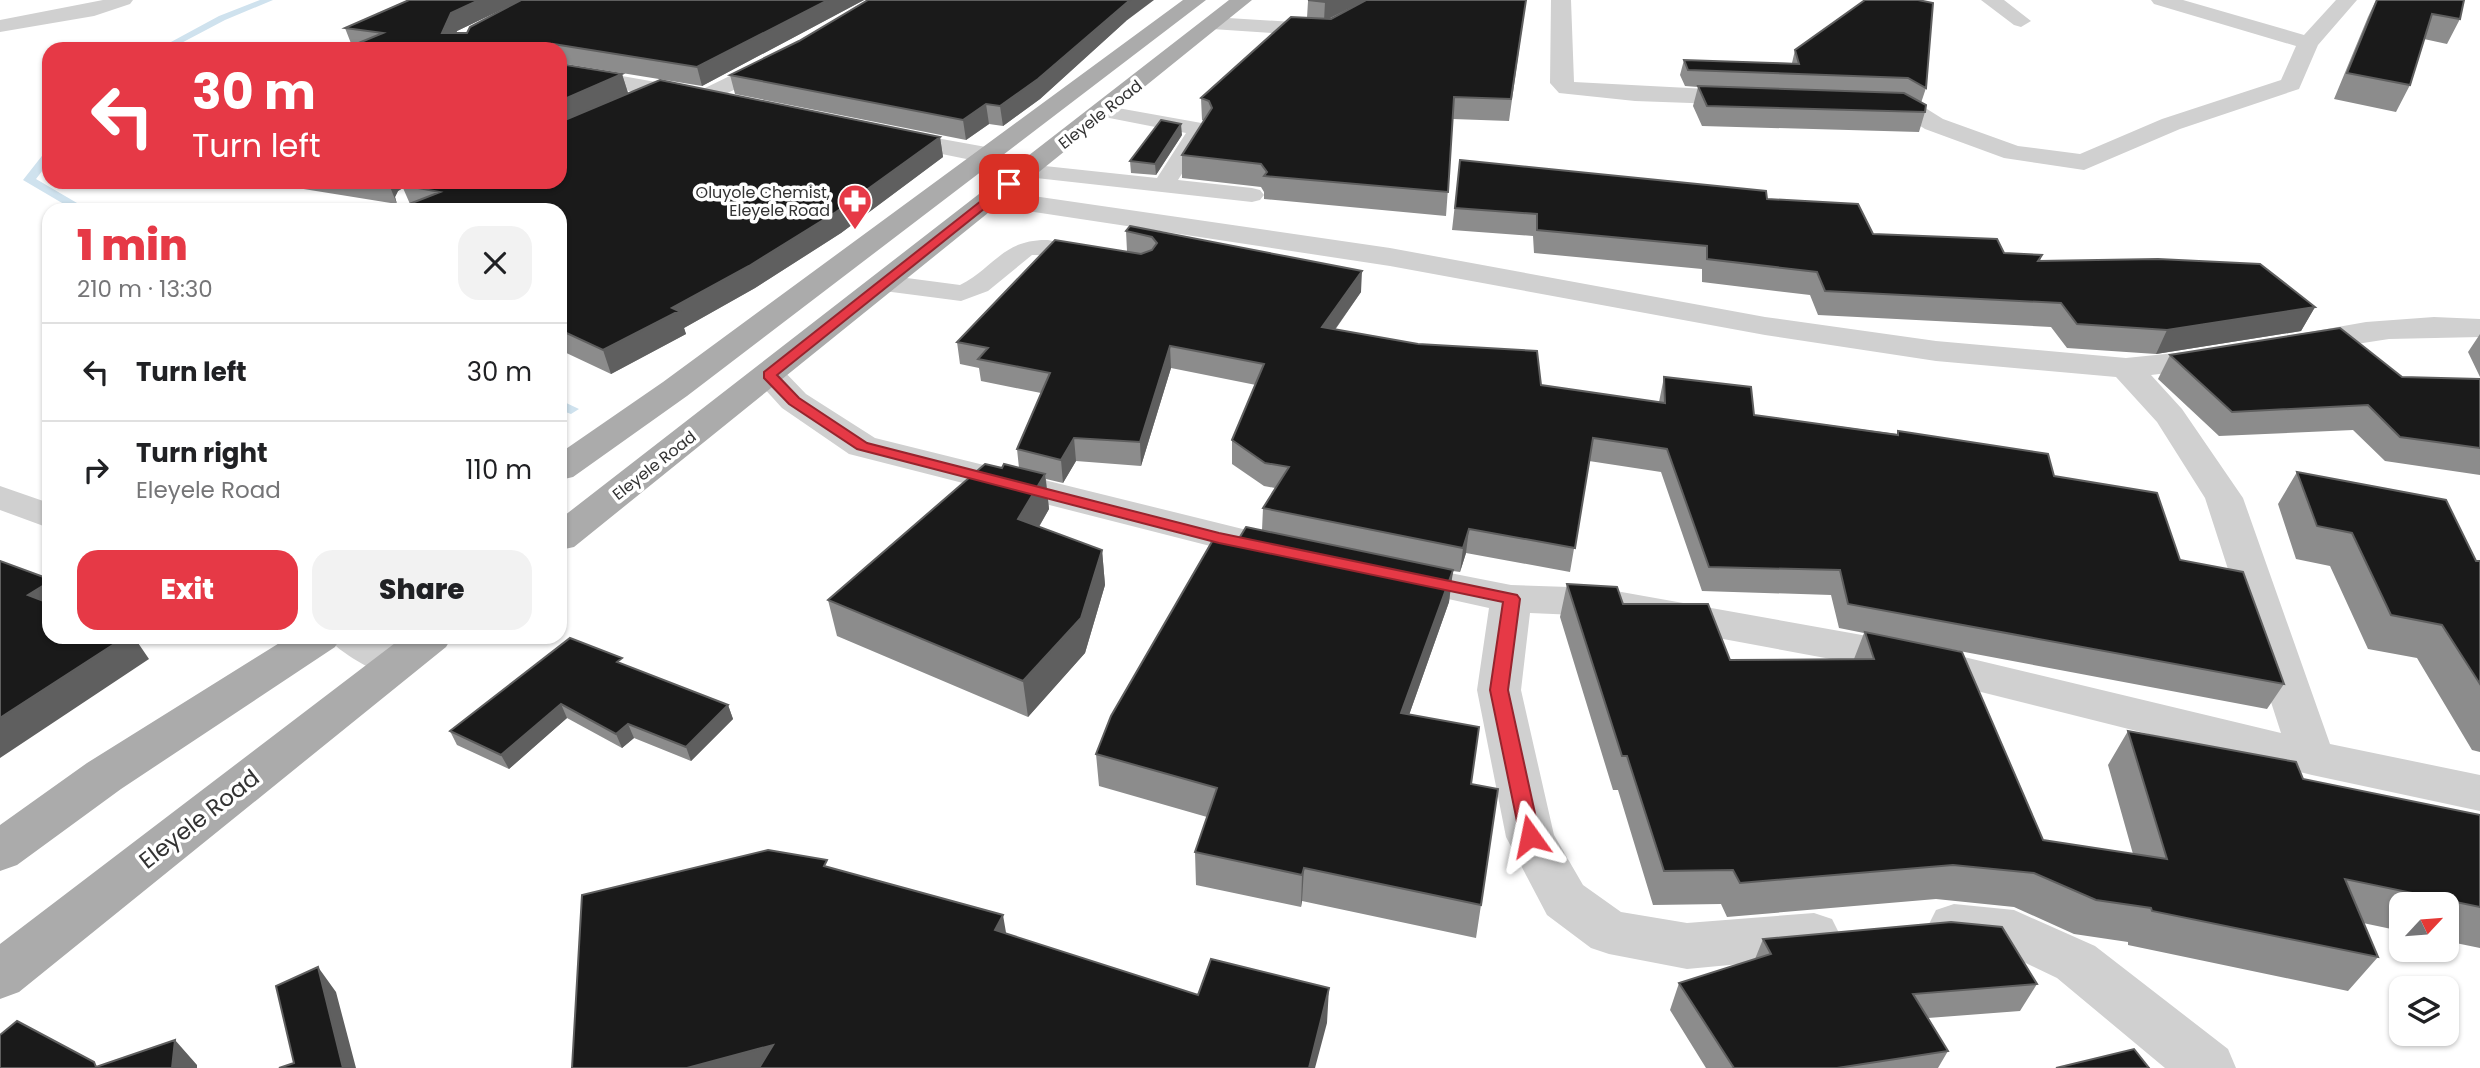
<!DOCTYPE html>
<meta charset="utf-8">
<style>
:root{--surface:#fff;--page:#f2f2f2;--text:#202124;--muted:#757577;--line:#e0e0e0;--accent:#e63946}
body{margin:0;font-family:Poppins,sans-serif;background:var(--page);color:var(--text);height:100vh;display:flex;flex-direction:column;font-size:26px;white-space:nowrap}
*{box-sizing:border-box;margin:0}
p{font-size:23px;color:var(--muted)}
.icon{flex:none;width:38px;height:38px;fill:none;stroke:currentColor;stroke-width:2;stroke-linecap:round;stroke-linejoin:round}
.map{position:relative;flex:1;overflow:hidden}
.side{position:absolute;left:42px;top:203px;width:525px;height:441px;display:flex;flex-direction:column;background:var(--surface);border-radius:21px;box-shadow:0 2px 5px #0004}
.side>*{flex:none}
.guide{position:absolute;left:42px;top:42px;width:525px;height:147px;border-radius:21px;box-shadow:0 2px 5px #0004;background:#e63946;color:#fff;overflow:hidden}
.needle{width:46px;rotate:64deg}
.controls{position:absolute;left:2389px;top:892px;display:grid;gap:14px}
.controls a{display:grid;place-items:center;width:70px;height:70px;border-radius:14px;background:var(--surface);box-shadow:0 2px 5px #0004;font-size:35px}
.pin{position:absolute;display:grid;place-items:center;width:60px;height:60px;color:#fff;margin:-30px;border-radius:14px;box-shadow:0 4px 10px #0006}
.me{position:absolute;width:77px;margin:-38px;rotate:348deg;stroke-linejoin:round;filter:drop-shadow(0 0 5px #0008)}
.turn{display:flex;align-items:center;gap:24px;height:147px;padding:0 35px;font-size:32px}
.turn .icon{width:91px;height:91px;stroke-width:2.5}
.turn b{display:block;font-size:49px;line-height:60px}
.round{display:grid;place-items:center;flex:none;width:74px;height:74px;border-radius:21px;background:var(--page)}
.overview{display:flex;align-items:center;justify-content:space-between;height:119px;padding:0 35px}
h1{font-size:42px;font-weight:800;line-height:52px;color:var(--accent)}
.action{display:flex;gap:14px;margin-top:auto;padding:14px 35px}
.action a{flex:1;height:80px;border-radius:21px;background:var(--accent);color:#fff;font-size:28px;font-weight:800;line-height:80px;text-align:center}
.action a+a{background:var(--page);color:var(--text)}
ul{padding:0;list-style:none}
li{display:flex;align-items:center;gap:21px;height:98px;padding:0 35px;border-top:2px solid var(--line)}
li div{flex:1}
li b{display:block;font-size:26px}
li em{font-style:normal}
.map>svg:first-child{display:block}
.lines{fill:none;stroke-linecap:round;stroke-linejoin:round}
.stream{fill:#cfe2ee;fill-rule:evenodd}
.lane{fill:#d0d0d0;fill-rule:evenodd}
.street{fill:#d0d0d0;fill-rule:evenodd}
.primary{fill:#ababab;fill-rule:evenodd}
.wall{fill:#8c8c8c;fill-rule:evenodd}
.shaded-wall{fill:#5f5f5f}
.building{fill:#1a1a1a;stroke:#5f5f5f;stroke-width:2}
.route{fill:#e63946;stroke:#96252e;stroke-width:2}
.labels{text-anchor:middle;stroke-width:7;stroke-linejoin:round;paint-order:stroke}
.far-street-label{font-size:16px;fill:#333;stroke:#fff}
.far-poi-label{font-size:16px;fill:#333;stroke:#fff;text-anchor:end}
.near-street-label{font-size:23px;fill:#333;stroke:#fff}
</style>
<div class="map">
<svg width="2480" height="1068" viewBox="0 0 2480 1068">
<rect width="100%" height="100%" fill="#fff"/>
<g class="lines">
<path class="stream" d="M260 0H273L225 20 170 49H158L219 16Z
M49 151V162L36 179 89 210H74L23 180 45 152Z
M560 400 579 409 571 414 560 410Z"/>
<path class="lane" d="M1101 105 1207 124 1210 129 1178 180 1252 188 1260 190 1264 195 1260 200 1252 202 1018 176 1015 171 1018 166 1026 164 1157 178 1186 133 1094 115 1091 111Z
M1048 240 1098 251 1102 256 1098 261C1077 266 1054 254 1032 255L988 291 961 301 884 291 875 288 871 283 875 278 884 275 960 285C994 268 1003 239 1048 240Z"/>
<path class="street" d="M103 0H133L130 4 94 16 0 32V20Z
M1371 0H1396L1329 37 1212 29 1202 23 1212 17 1325 24Z
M1551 0H1571L1574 82 1746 91 1754 93 1758 98 1754 103 1746 105 1635 101 1559 93 1550 83Z
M1981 0H2004L2031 21 2021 27 2014 25Z
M2151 0H2183L2304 35 2336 0H2357L2318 45 2299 89 2180 129 2084 170 2004 158 1925 129 1897 111 1868 108 1864 103 1868 98 1911 99 1943 119 2018 146 2080 154 2162 119 2281 80 2296 46 2154 4Z
M779 52 790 59 787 64 705 104 560 79V65L701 90Z
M892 130 986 147 995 150 999 155 995 160 986 163 883 142 880 137 883 132Z
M992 190 1390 248 1765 317 1936 341 2126 358 2215 349 2226 352 2231 359 2226 366 2151 375 2182 409 2243 498 2330 744 2480 775V811L2312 775 1901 672 1599 616 1530 613 1521 690 1554 835 1583 885 1621 912 1687 923 1814 913 1832 919 1840 935 1832 951 1814 957 1687 969 1609 954 1591 948 1547 915 1506 837 1477 690 1489 608 1385 585 1379 576 1385 567 1399 563 1511 585 1599 588 1901 642 2281 733 2205 498 2157 422 2116 377 1936 361 1765 335 1390 266 982 204 979 198 982 192Z
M2434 317 2480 319V337L2389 339 2298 353 2287 350 2282 343 2287 336 2366 322Z
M769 365 781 368 806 394 875 438 1303 544 1309 553 1303 562 1289 566 849 454 782 408 752 375 757 368Z
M0 486 49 503V528L0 510Z
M328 637C360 637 400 631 418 662L412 673C407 674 401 677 396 677 378 675 336 651 328 637Z
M1954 904 2014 910 2095 946 2228 1049 2236 1068H2165L2057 978 2007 954 1954 948 1936 942 1928 926 1936 910Z"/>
<path class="primary" d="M1183 0H1206L687 396 573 477 560 480V453L663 382Z
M1229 0H1252L574 547 560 550V519Z
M289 637H341L335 647 121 789 17 865 0 871V825L87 763Z
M403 637H452L446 647 19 992 0 999V944Z"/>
</g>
<path class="wall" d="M408 0H864L702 86 560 63V49H344L352 46 345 28ZM515 3 467 33H456L457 31Z
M1526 0 1509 121 1453 119 1446 216 1264 199V192L1261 187 1182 178V155L1204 121 1202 120 1201 98 1307 18 1308 1ZM1364 1 1331 19H1329Z
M1865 0 1926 88 1921 103 1925 112 1919 132 1702 126 1693 106 1698 87 1685 86 1680 75 1684 60 1792 63 1795 50Z
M2376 0H2464L2460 19 2447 44 2424 39 2410 85 2396 112 2334 99 2368 17Z
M1126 21 1040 99 1003 126 989 124 966 140 735 94 730 75 799 41Z
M622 74 628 93 940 137 943 157 841 233 755 288 684 328 686 334 611 374 560 350V210L410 204 403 188 398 191 395 197 397 204 260 182H418L411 185 560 182Z
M1182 135 1156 175 1131 173 1130 161Z
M1460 160 1767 199 1873 234 2004 253 2042 255 2040 261 2315 307 2301 331 2156 354 2067 348 2051 327 1818 315 1810 295 1702 282V269L1534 253 1533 236 1452 230Z
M1130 226 1361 292 1335 330 1541 385 1659 402 1664 377 1754 415 1897 434 1898 431 2054 476 2180 560 2284 684 2267 709 1922 644 2043 840 2133 854 2108 765 2128 731 2303 779 2480 815V948L2446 941V905H2401V931L2363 923 2378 957 2348 991 2128 945V942L2074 934 2014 907 1936 899 1727 917 1721 904 1653 905 1618 790H1613L1560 617 1567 584 1623 604 1730 660 1854 659 1864 633 1839 628 1831 595 1702 591 1661 472 1589 461 1570 572 1466 553 1460 572 1453 571 1449 602 1409 715 1471 784 1481 905 1476 938 1302 901 1301 907 1196 885 1195 852 1207 817 1099 786 1096 754 1235 545 1262 530 1263 508 1275 488 1264 486 1232 464V440L1256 385 1171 368 1141 466 1076 461 1063 483 1046 479 1049 509 1039 527 1102 550 1105 585 1085 653 1028 717 837 636 828 600 1002 468H1019L1017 449 1041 393 981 381 979 368 960 364 957 342 1127 251 1126 231Z
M2480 334V377L2468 352Z
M2170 355 2402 377 2480 379V475L2385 461 2353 430 2219 436 2158 379Z
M2297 472 2476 561H2480V752L2472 750 2417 658 2368 649 2330 566 2296 559 2278 504Z
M625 665 728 705 733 719 691 761 634 738 622 748 567 718 509 769 457 745 450 731Z
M1763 939 2037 984 2020 1011 1928 1018 1948 1051 1938 1068H1706L1670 1010 1679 983 1755 959Z"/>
<path class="shaded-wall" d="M479 0H522L457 31 449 49 442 33 451 13Z
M828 0H864L702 86 697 67Z
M1130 0H1154L1126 21 1040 99 1003 126 1000 106Z
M1328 0H1366L1324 21 1325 2Z
M622 74 628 93 560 123V101Z
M986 104 989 124 966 140 963 120Z
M1181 124 1182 135 1156 175 1155 164Z
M940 137 943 157 841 233 755 288 684 328 686 334 611 374 603 350 672 308Z
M388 182H418L408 186 402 185 403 188 398 191 395 197 397 204Z
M1362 271 1361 292 1321 349 1322 327Z
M2315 307 2301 331 2156 354 2167 330Z
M1170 346 1171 368 1141 466 1140 442Z
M1074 438 1076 461 1063 483 1061 460Z
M1045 474 1049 509 1023 554 1018 519Z
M1469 529 1466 553 1460 572 1463 548Z
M1102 550 1105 585 1085 653 1028 717 1023 681Z
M1453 570 1449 602 1398 746 1401 713Z
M49 582V619L28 595Z
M125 637H134L149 659 0 758V718Z
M561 704 567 718 509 769 501 755Z
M728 705 733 719 691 761 686 747Z
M628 724 634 738 622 748 616 734Z
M1304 868 1302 901 1301 907 1302 875Z
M1003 915 1009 950 995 930Z
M318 967 336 992 356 1068H343Z
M1329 988 1327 1023 1315 1068H1309Z
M175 1040 197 1065V1068H172Z
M773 1045 782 1068H687Z"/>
<path class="building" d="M409 0H479L451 13 442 33H467L470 27 521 0H828L697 67 553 44V49H344L383 33 345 28Z
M868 0H1130L1038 79 1000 106 986 104 963 120 730 75 799 41Z
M1308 0H1328L1325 2Z
M1366 0H1526L1511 99 1454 97 1448 192 1264 176 1267 172 1261 164 1182 155 1212 108 1209 101 1201 98 1291 17 1331 19Z
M1865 0H1918L1933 3 1926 88 1908 78 1688 70 1684 60 1799 64 1795 50Z
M2377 0H2464L2460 19 2432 14 2410 85 2347 73Z
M560 64 622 74 560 101Z
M660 80 940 137 836 212 749 266 672 308 679 311 603 350 560 330V210H394L440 192 402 185H413L420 182H560V122Z
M1698 86 1904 93 1926 105 1925 112 1707 106Z
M1161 120 1181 124 1155 164 1130 161Z
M1460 160 1766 191 1767 199 1858 204 1873 234 1997 239 2004 253 2042 255 2038 261 2158 259 2260 264 2315 307 2167 330 2077 324 2061 303 1825 291 1817 272 1707 259V246L1537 230V214L1455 208Z
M1130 226 1362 271 1322 327 1418 344 1537 351 1541 385 1665 403 1664 377 1751 387 1754 415 1898 435V431L2048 454 2054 476 2157 493 2180 560 2243 572 2284 684 1848 604 1840 570 1709 567 1667 449 1593 438 1575 548 1469 529 1463 548 1263 508 1289 467 1265 463 1232 440 1264 364 1170 346 1140 442 1074 438 1061 460 1017 449 1050 373 978 359 988 348 957 342 1055 240 1141 254 1152 250 1157 243 1152 237 1126 231Z
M2340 328 2402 377 2480 379V448L2400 437 2368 405 2232 412 2170 355Z
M985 464 1002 468 1004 464 1045 474 1018 519 1102 550 1081 618 1023 681 828 600Z
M2297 472 2446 500 2476 561H2480V684L2442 625 2391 615 2352 533 2317 526Z
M1246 527 1453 570 1401 713 1479 727 1471 784 1498 789 1481 905 1304 868 1302 875 1195 852 1217 788 1096 754 1111 716 1213 540 1235 545Z
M0 561 49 579V582L28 595 49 603V637H125L0 718Z
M1567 584 1617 587 1623 604H1708L1730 660 1874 659 1865 632 1962 652 2043 840 2167 859 2128 731 2296 762 2303 779 2480 815V907L2345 879 2378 957 2152 911 2151 908 2096 900 2034 873 1953 865 1740 883 1733 870 1664 871 1627 756H1622Z
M570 638 622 658 617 662 728 705 686 747 628 724 616 734 561 704 501 755 450 731Z
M768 850 827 860 824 866 1003 915 995 930 1198 995 1211 959 1329 988 1309 1068H759L773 1045 687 1068H572L582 895Z
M1951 922 2002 927 2037 984 1913 994 1948 1051 1837 1068H1734L1679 983 1771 954 1763 939Z
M318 967 343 1068H279L294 1063 276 986Z
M17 1021 94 1062 96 1067 175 1040 172 1068H0V1035Z
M2134 1049 2149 1068H2056Z"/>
<path class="route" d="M1005 182 1015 184 777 375 799 398 867 443 1219 533 1517 595 1520 599 1508 690 1540 836 1537 842H1523L1520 836 1490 690 1503 602 1219 543 857 449 789 404 764 378V372Z"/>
<defs>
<g id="pharmacy-pin" transform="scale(1.75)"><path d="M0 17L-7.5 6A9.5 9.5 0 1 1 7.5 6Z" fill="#e63946" stroke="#fff"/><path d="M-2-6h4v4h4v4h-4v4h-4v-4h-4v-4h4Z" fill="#fff"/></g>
</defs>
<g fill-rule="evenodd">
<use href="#pharmacy-pin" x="855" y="201"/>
</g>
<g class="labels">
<g class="far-street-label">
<text transform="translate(1100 114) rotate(-38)" y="6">Eleyele Road</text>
<text transform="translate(654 465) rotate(-38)" y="6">Eleyele Road</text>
</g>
<g class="far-poi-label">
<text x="830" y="198">Oluyole Chemist,<tspan x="830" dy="18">Eleyele Road</tspan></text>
</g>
<g class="near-street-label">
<text transform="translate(199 819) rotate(-38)" y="8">Eleyele Road</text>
</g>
</g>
</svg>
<div class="controls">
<a><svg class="needle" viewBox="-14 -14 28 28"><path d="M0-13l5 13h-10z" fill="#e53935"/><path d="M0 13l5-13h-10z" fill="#757577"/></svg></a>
<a><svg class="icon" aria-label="layers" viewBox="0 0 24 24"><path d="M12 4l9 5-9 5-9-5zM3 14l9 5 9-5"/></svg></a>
</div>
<div class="pin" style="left:1009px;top:184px;background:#d93025"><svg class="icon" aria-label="arrive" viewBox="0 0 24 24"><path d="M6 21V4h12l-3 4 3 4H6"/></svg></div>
<svg class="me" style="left:1530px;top:836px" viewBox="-20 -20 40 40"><path d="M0-17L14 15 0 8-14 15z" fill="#e63946" stroke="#fff" stroke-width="4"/></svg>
<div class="guide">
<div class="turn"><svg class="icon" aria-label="left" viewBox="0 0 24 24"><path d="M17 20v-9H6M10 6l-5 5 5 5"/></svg><div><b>30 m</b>Turn left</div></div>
</div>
<section class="side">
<div class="overview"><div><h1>1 min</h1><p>210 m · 13:30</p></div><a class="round"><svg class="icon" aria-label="close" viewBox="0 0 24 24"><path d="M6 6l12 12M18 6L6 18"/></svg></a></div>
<ul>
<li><svg class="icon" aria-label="left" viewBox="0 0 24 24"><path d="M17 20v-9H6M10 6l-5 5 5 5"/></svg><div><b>Turn left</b></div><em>30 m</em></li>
<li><svg class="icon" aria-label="right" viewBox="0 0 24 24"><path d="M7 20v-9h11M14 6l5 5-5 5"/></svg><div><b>Turn right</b><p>Eleyele Road</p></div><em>110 m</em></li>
</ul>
<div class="action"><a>Exit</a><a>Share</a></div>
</section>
</div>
